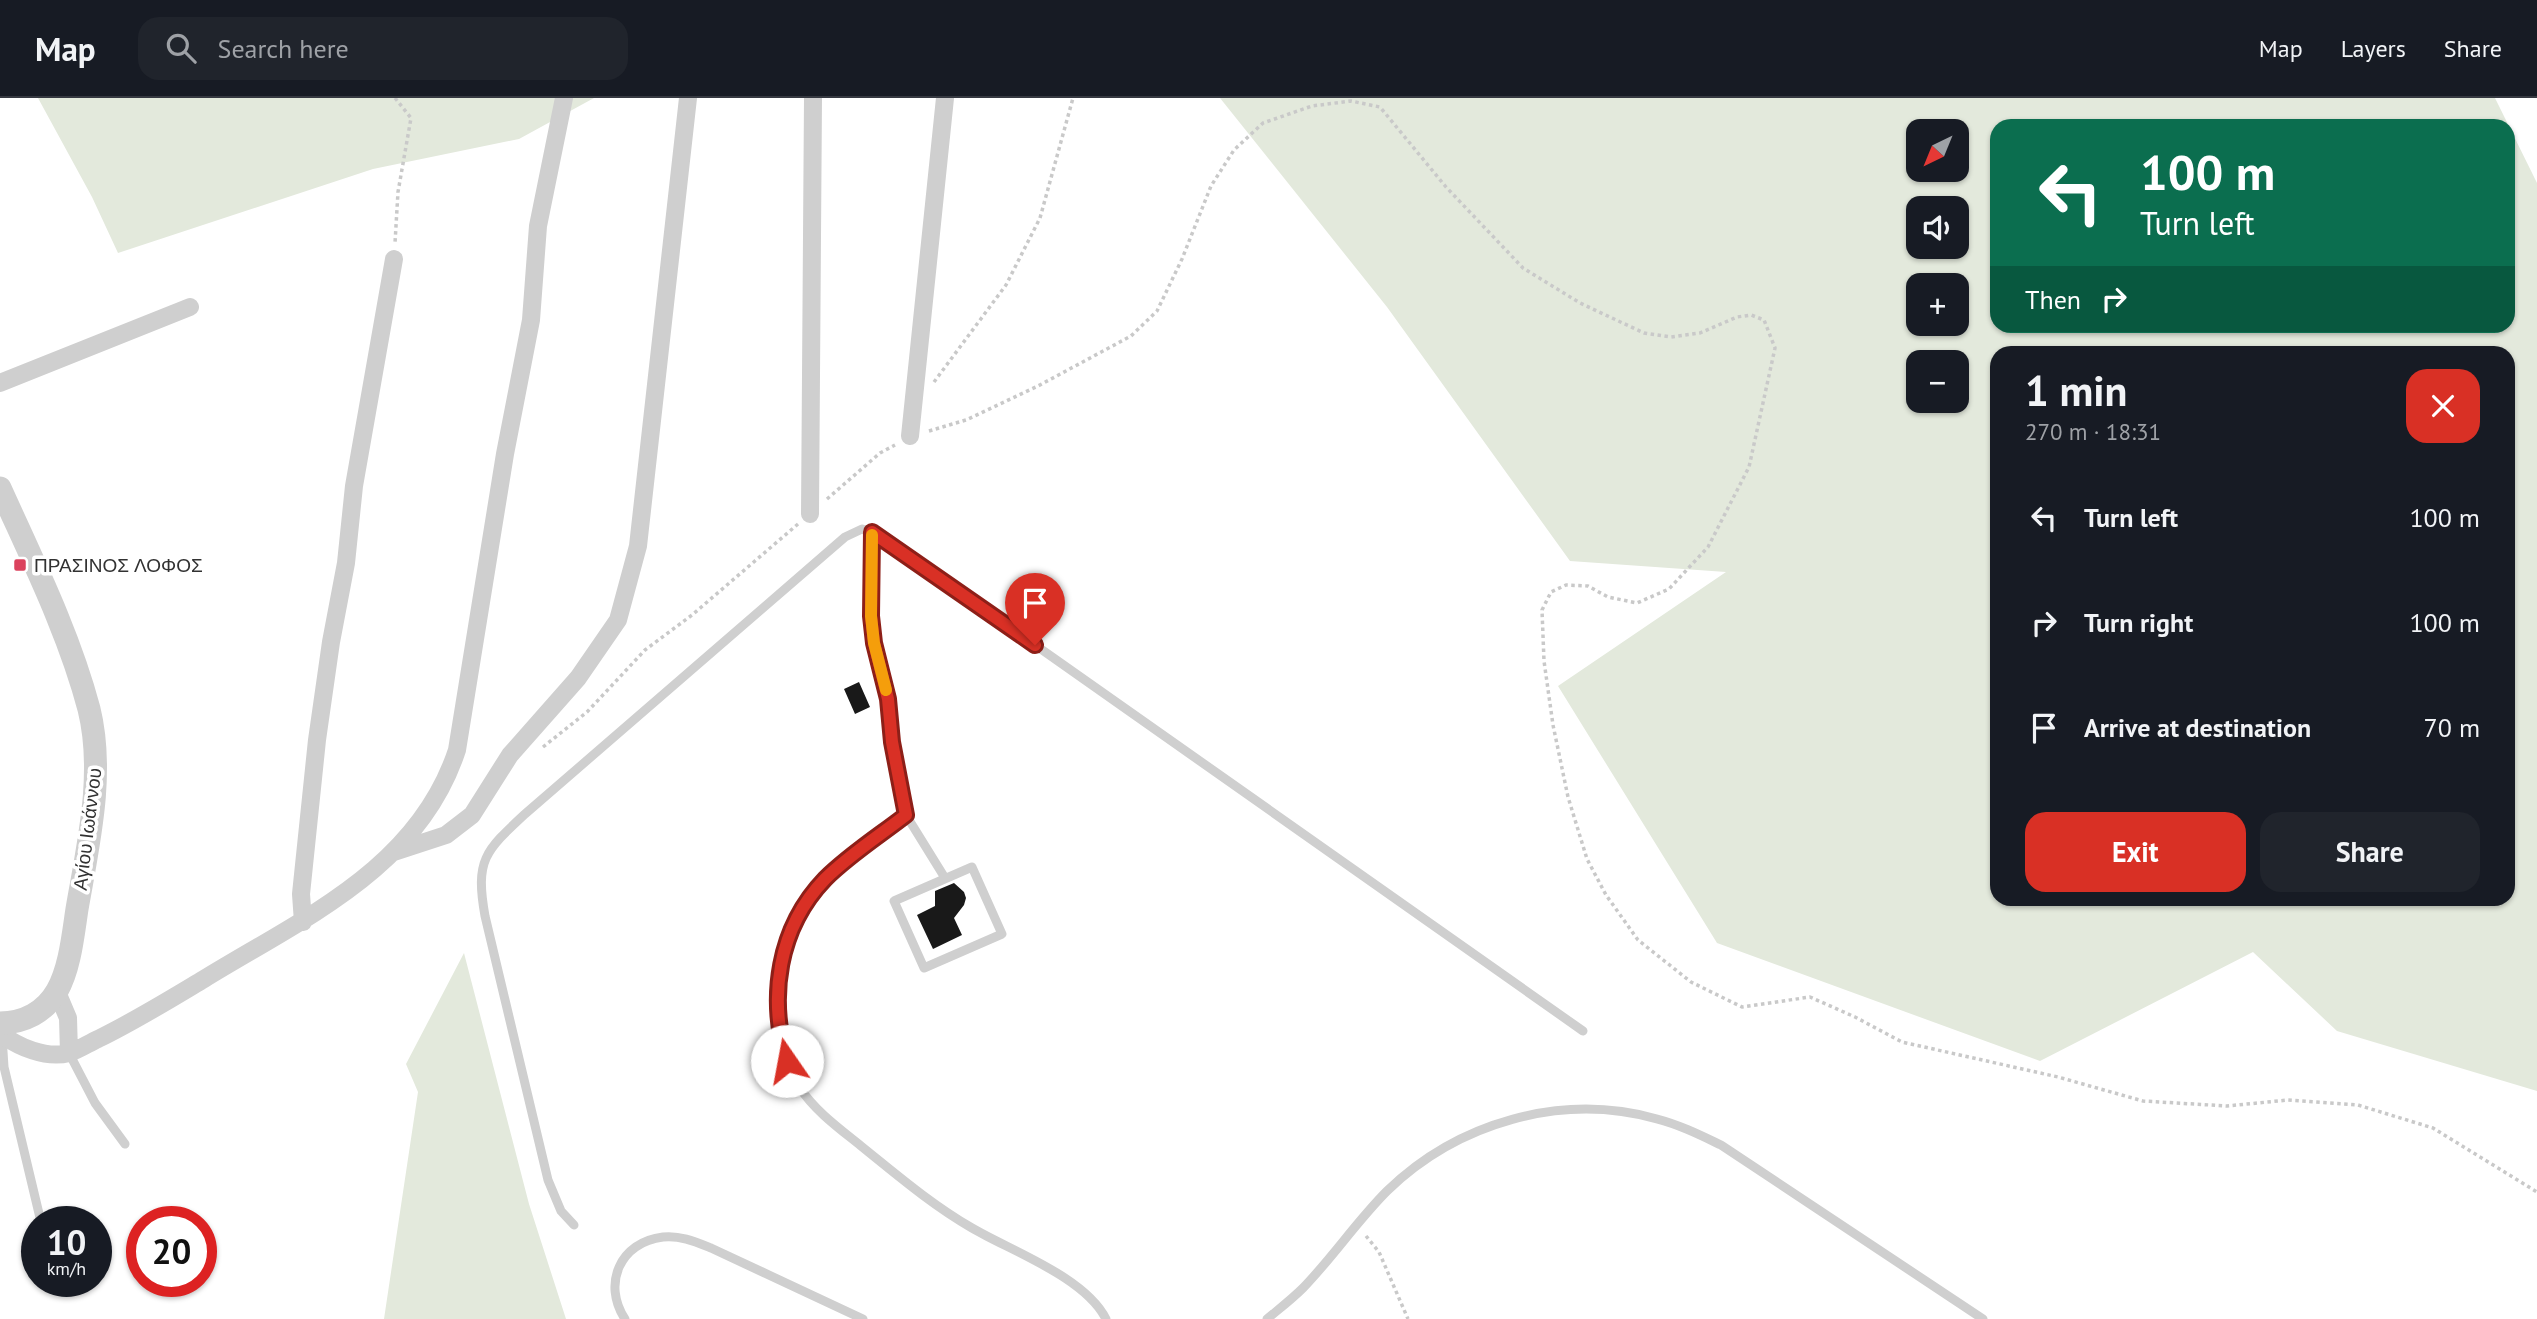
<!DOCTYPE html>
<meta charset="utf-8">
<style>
:root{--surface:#171b24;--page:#20242c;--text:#f1f3f6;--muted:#9ea1a6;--line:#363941;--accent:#d93025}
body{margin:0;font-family:"PT Sans",sans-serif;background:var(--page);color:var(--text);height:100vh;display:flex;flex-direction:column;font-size:26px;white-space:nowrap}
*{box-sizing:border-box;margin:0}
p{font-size:23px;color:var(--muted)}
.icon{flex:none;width:38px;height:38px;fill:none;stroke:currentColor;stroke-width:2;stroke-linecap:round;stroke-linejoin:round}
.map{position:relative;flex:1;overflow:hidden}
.details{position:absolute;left:1990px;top:248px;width:525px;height:560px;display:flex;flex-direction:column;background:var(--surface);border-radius:21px;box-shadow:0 2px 5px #0004}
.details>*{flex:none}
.guide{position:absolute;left:1990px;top:21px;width:525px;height:214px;border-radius:21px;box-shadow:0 2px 5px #0004;background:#0b6e4f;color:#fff;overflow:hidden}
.needle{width:46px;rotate:223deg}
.fabs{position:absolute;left:1906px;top:21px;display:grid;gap:14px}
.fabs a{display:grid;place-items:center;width:63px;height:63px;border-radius:14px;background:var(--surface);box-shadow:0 2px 5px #0004;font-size:35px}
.speed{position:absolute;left:21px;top:1108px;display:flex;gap:14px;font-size:35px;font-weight:700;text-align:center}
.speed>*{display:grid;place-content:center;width:91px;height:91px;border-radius:50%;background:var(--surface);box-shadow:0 2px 5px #0004;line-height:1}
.speed small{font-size:18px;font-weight:400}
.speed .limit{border:10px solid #d22;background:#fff;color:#111}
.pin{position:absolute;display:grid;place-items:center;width:60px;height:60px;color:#fff;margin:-72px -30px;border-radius:50% 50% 50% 0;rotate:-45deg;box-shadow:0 0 7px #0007}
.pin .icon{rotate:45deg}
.me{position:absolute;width:77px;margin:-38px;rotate:348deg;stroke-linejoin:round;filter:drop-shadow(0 0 5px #0008)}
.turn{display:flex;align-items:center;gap:24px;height:147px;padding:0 35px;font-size:32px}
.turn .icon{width:91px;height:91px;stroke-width:2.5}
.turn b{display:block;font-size:49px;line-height:60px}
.then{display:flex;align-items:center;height:66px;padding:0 35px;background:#0003;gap:14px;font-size:26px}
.round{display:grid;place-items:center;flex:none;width:74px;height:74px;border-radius:21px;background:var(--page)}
.summary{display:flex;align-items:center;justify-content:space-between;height:119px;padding:0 35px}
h1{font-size:42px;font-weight:600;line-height:52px}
.action{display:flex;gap:14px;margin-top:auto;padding:14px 35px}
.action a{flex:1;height:80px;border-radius:21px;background:var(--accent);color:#fff;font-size:28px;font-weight:600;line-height:80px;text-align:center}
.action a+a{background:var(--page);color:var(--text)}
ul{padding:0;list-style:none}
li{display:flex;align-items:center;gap:21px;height:105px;padding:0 35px}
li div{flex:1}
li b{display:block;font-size:26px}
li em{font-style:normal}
header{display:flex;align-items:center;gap:42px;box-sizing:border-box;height:98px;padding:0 35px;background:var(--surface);border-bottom:2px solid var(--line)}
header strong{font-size:33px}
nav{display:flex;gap:38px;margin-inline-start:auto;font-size:24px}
.search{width:490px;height:63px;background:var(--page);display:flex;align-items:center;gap:18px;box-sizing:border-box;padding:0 24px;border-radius:21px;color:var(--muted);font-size:26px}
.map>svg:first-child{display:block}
.green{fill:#e3e9dc;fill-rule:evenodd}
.building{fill:#191919}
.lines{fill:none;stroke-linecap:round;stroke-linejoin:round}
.path{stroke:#c9c9c9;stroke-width:3.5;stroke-dasharray:3.5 3.5;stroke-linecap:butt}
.service{stroke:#cfcfcf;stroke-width:9}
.minor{stroke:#cfcfcf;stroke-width:18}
.tertiary{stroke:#cfcfcf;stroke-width:23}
.route-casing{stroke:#8d1f18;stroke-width:18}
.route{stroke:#d93025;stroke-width:12}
.slow{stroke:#f59e0b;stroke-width:12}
.poi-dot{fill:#db425d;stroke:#fff;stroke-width:2.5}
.labels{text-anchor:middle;stroke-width:7;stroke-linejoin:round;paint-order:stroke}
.poi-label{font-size:19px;fill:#323232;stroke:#fff;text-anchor:start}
.street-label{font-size:19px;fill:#323232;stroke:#fff}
</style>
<header>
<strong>Map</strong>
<div class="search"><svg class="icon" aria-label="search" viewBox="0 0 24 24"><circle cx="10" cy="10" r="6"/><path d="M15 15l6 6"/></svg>Search here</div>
<nav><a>Map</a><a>Layers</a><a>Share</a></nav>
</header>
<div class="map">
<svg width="2537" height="1221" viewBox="0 0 2537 1221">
<rect width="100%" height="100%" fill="#fff"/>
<path class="green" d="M38 0H594L519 41 373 71 118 155 92 99Z
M1220 0H2495L2537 85V993L2337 933 2253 854 2040 963 1717 845 1558 588 1726 474 1570 463 1387 209ZM1997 28H2508V228H1997ZM1918 33H1956V72H1918ZM1918 110H1956V149H1918ZM1918 187H1956V226H1918ZM1997 256H2508V802H1997ZM1918 264H1956V303H1918Z
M464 855 529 1106 566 1221H384L418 994 406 966Z"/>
<path class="building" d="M859 584 870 609 855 616 844 591Z
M954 785 964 794 966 800 964 807 954 820 962 837 933 851 917 817 935 808V793Z"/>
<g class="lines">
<path class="path" d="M395 0 411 20 398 94 395 145
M934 284 1006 187 1040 120 1073 0
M929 333 966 322 1038 288 1131 238 1157 213 1182 161 1211 88 1234 52 1263 25 1312 8 1351 3 1380 9 1446 89 1523 170 1580 205 1644 235 1671 239 1700 235 1737 219 1751 217 1764 222 1775 250 1749 369 1708 449 1669 491 1637 505 1608 499 1588 488 1566 487 1551 494 1542 512 1544 563 1553 627 1568 699 1587 761 1606 797 1638 842 1691 884 1742 909 1810 899 1855 919 1902 944 2058 979 2143 1003 2227 1008 2288 1002 2358 1007 2433 1030 2537 1094
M827 401 880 355 895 347
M543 649 587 614 645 552 692 517 798 426
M1366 1138 1379 1154 1408 1221"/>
<path class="service" d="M872 434 871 518 874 545 888 601 892 644 906 717 945 780
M906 717C875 740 841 762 817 792 773 846 761 930 800 990 815 1013 840 1031 861 1048 897 1077 932 1107 972 1130 1011 1153 1085 1179 1106 1221
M972 769 1002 836 924 870 894 803Z
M2 938 4 969 41 1124
M69 955 95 1005 125 1046
M574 1127 561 1113 548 1082 485 818C475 762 485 753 525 716L845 439 862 431 882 439 1583 933
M625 1221C602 1186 620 1144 663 1139 680 1137 696 1144 711 1150L863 1221
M1267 1221C1279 1211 1292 1201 1303 1190 1333 1159 1357 1123 1387 1093 1457 1025 1561 994 1657 1021 1680 1027 1700 1037 1721 1047L1983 1221"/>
<path class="minor" d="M0 285 190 209
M910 338 945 0
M810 416 813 0
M394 754 446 737 472 717 510 657 578 580 618 522 638 448 688 0
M303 824 301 796 317 642 331 544 346 465 354 388 394 161
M57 894 68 920 69 955
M0 935C18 949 46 961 69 955 79 952 89 945 98 941 135 923 169 902 204 881 303 820 418 771 457 652L505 356 531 222 538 128 564 0"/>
<path class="tertiary" d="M0 390C32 461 69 535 89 611 105 676 88 747 77 811 73 837 70 870 57 893 45 914 24 925 0 925"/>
</g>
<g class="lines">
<g class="route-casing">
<path id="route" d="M787 963C768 899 778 830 825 781 849 757 879 738 906 717L892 644 888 601 874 545 871 518 872 434 1035 547"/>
</g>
<use href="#route" class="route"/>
<path class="slow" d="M872 437 871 518 874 545 886 592"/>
</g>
<rect class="poi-dot" x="13" y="460" width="14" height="14" rx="3.5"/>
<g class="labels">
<g class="poi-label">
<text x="34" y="474">ΠΡΑΣΙΝΟΣ ΛΟΦΟΣ</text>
</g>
<g class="street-label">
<text transform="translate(87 731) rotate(-83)" y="7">Αγίου Ιωάννου</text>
</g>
</g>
</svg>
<div class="fabs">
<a><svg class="needle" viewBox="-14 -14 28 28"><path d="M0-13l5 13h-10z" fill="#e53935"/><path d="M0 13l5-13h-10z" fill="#9ea1a6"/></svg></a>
<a><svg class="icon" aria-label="sound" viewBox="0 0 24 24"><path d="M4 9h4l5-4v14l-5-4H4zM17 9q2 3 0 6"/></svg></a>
<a>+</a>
<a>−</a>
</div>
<div class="speed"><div>10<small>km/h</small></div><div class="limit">20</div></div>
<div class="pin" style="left:1035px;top:547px;background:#d93025"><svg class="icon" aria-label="arrive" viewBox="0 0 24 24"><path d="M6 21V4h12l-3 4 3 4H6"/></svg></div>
<svg class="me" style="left:787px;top:963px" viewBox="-20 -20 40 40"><circle r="19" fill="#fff"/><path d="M0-13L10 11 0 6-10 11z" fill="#d93025"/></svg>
<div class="guide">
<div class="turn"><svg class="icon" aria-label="left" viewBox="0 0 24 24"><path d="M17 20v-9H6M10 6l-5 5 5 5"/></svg><div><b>100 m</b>Turn left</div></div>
<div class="then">Then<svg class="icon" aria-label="right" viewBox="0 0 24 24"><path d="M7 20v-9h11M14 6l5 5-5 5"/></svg></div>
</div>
<section class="details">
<div class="summary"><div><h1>1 min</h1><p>270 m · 18:31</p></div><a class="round" style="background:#d93025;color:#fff"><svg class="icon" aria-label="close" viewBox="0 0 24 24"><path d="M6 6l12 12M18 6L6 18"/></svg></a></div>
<ul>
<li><svg class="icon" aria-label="left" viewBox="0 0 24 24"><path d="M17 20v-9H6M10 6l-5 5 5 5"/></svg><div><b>Turn left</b></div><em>100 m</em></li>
<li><svg class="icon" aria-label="right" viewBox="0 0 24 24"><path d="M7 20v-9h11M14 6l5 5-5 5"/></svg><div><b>Turn right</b></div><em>100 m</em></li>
<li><svg class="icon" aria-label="arrive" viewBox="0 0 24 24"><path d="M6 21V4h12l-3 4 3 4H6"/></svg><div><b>Arrive at destination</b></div><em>70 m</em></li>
</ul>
<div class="action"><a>Exit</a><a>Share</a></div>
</section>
</div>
